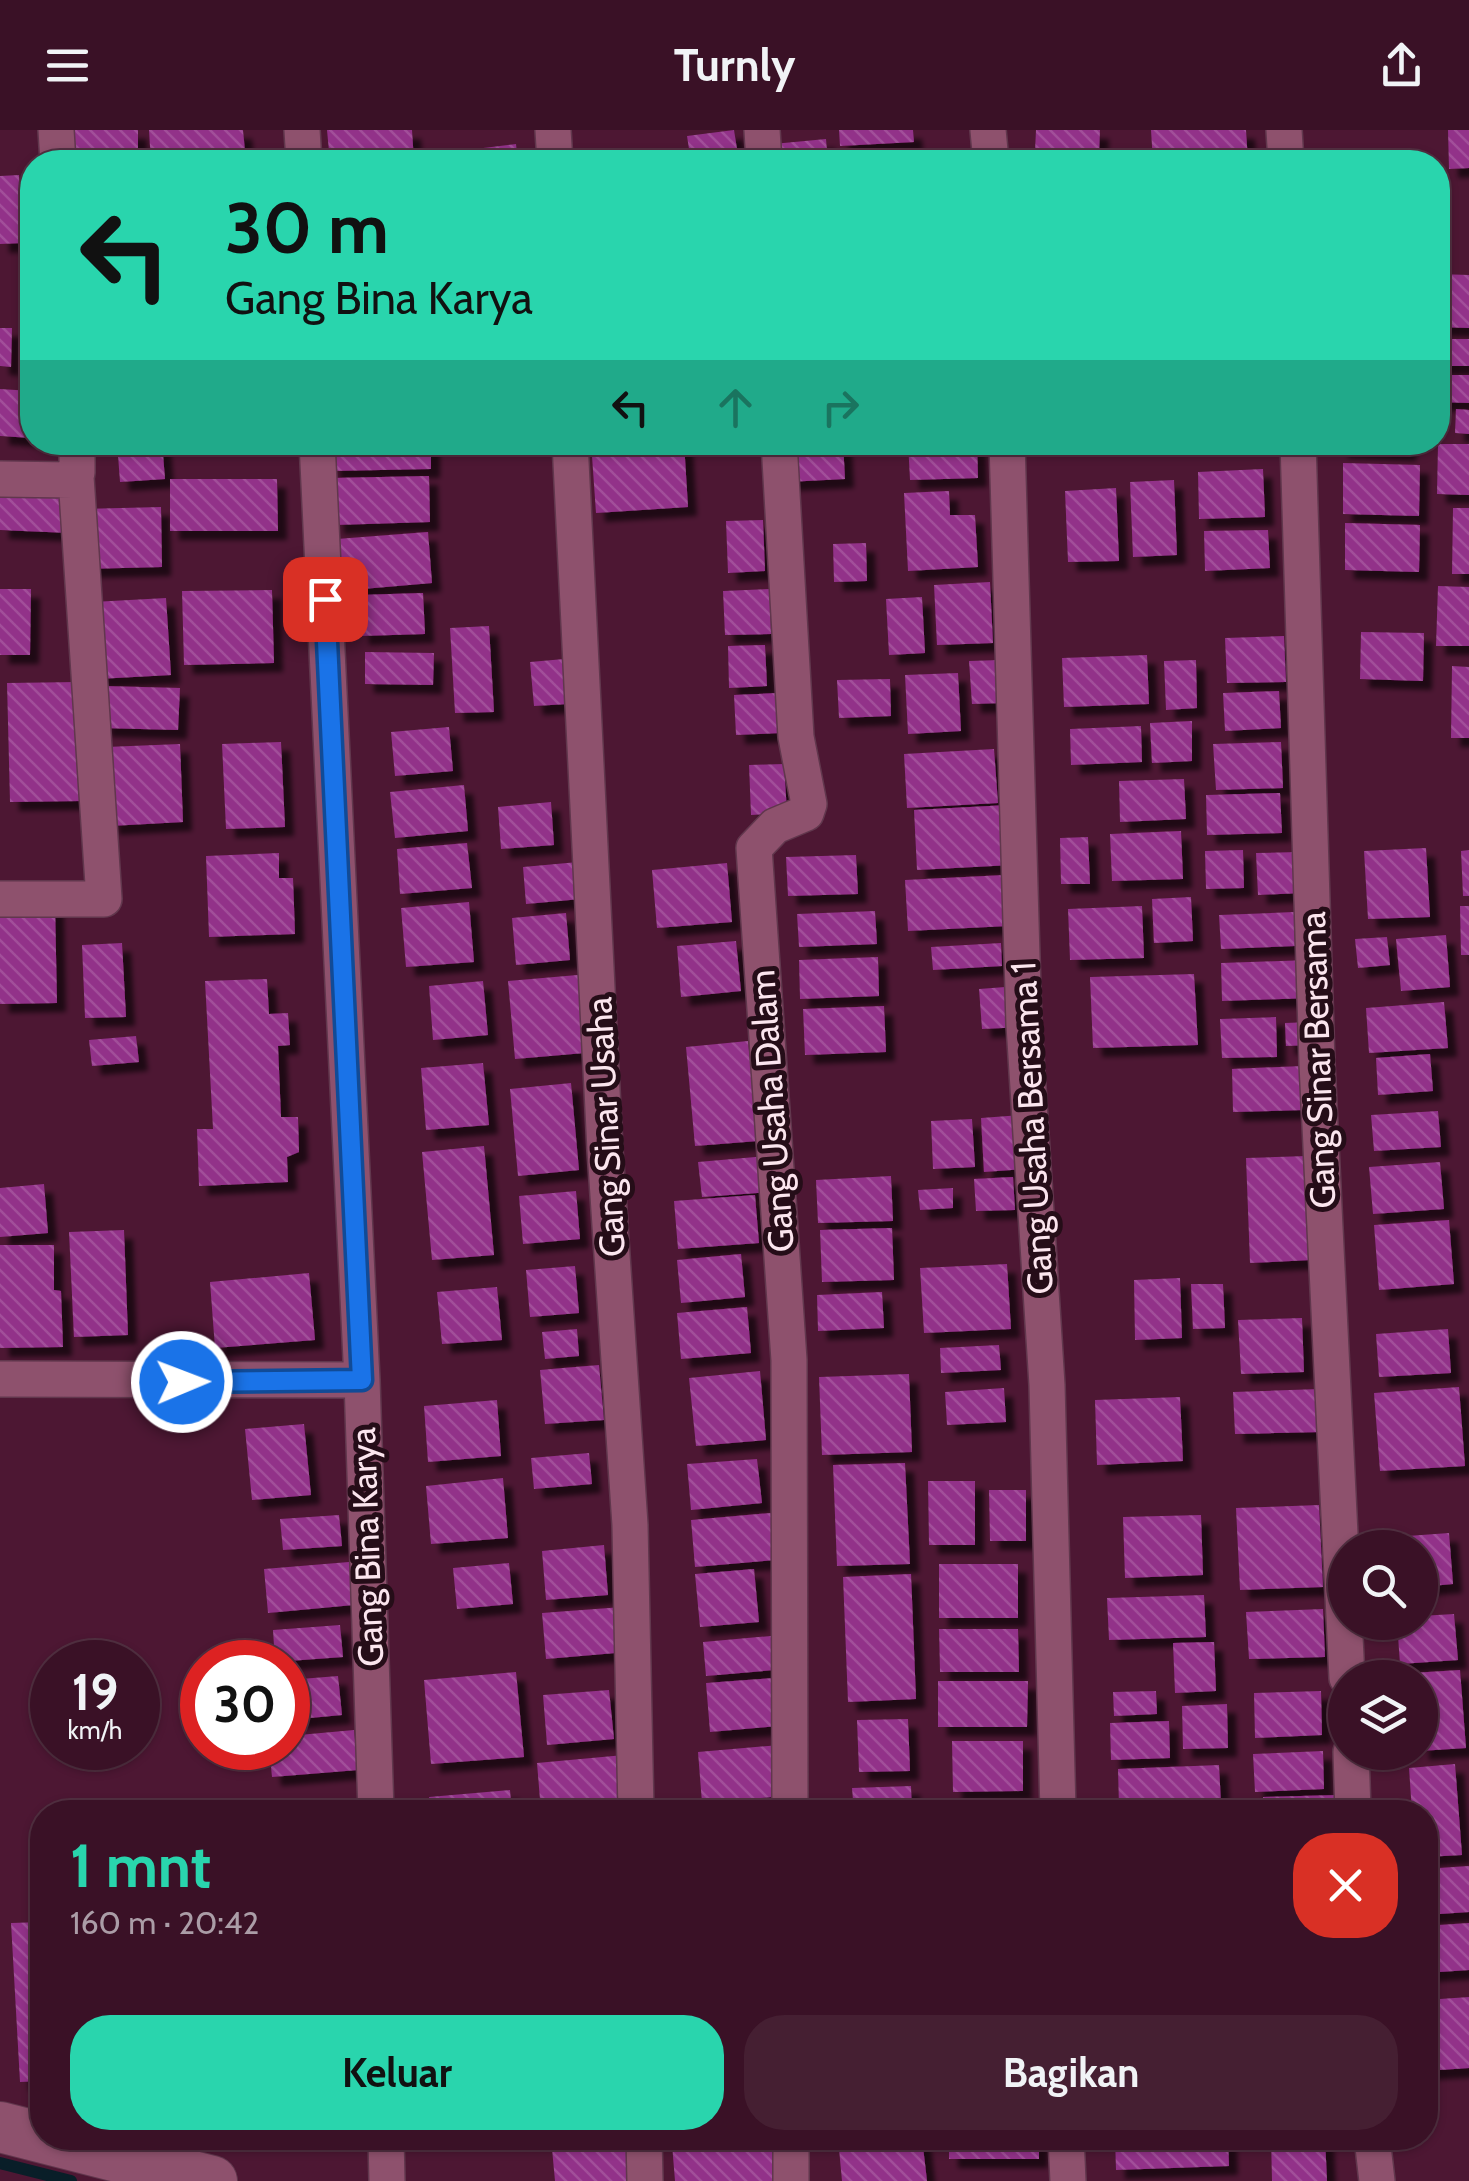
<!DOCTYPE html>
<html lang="id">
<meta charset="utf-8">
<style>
:root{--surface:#3a1126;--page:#451f32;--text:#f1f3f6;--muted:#ab9da7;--line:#543143;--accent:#29d5ad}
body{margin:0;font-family:Cabin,sans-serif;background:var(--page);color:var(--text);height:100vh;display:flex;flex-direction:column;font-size:38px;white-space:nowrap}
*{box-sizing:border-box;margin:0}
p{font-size:32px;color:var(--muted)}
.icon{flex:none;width:55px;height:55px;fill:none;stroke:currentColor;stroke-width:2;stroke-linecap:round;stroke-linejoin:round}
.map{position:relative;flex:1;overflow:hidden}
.panel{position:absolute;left:30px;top:1670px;width:1408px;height:350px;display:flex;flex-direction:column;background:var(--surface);border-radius:40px;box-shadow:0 2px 8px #0004,0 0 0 2px var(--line)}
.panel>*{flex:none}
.top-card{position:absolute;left:20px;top:20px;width:1430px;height:305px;border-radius:40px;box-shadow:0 2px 8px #0004,0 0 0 2px var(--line);background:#29d5ad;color:#111;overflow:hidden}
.buttons{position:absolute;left:1328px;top:1400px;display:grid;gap:20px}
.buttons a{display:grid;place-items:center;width:110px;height:110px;border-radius:50%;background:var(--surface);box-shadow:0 2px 8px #0004,0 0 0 2px var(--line);font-size:50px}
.speed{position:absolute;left:30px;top:1510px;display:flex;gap:20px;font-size:50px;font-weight:700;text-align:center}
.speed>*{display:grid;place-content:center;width:130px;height:130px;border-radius:50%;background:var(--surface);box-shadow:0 2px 8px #0004,0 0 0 2px var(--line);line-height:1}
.speed small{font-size:25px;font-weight:400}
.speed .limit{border:15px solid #d22;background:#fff;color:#111}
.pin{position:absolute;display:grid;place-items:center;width:85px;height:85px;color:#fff;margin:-42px;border-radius:20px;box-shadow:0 5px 15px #0006}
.me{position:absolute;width:110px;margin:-55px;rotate:89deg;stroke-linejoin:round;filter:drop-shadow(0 0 8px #0008)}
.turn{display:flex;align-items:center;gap:35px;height:210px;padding:0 40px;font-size:45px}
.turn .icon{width:130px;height:130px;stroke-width:2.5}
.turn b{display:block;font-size:70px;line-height:85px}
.lanes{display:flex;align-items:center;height:95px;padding:0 40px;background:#0003;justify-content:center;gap:50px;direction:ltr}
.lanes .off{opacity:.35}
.round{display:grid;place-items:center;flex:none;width:105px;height:105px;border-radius:40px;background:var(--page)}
.head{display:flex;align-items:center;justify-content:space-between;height:170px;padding:0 40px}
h1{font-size:60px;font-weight:700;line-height:75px;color:var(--accent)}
.cta{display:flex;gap:20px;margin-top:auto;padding:20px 40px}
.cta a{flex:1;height:115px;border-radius:40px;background:var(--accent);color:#111;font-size:40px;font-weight:700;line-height:115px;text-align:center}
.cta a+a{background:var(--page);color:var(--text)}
header{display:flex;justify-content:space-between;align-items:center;height:130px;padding:0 40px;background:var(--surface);font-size:45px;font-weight:700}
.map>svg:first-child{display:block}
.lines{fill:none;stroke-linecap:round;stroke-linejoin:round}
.stream{stroke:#091e28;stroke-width:12}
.building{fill:url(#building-back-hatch);filter:url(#shadow)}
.street-casing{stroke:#61374d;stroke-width:38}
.secondary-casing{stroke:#61374d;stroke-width:52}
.street{stroke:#8e516d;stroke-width:35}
.secondary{stroke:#8e516d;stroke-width:50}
.route-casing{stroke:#114b97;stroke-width:25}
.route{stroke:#1a73e8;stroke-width:18}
.labels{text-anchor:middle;stroke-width:10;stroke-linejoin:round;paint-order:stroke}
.street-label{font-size:35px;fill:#fbe5ee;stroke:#250d18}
</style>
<header><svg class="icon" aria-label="menu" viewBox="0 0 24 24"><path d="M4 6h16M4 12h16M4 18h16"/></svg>Turnly<svg class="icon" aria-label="share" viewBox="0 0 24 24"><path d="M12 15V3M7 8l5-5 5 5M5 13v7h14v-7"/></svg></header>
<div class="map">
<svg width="1469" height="2051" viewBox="0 0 1469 2051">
<defs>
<pattern id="building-back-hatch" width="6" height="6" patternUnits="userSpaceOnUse" patternTransform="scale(2.5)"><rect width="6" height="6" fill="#923189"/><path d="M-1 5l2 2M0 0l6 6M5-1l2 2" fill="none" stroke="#a24f9a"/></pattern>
<filter id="shadow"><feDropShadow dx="9" dy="9" stdDeviation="2.5" flood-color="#0009"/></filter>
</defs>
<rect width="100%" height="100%" fill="#4d1733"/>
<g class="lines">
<path class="stream" d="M0 2033 71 2051"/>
</g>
<path class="building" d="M64 0H138V32H65Z
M149 0H243L246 32H151Z
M327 0H412L414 32H330Z
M734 0 739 32H691L687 6Z
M839 0H913L914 12 840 16Z
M1036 0H1100L1099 24 1035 21Z
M1151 0H1246L1248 32H1153Z
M1448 0H1469V38L1449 39Z
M826 9 828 32H775L773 14Z
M516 14 518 32H443L442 23Z
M1341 27 1403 29V32H1341Z
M19 45 23 113 0 114V46Z
M1438 144 1469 145V198L1438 197Z
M0 198H12L11 237 0 236Z
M1438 209H1469V236H1438Z
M1438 245H1469V273L1438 272Z
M0 259 32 261V308L0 306Z
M1456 279 1469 280V304L1455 303Z
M117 312H162L165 349 120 352Z
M331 312H431V339L331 341Z
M591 312H684L688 377 596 383Z
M785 312H843L845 349 787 352Z
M908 312H977L978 348 910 350Z
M1339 312H1408L1407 322 1339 319Z
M1438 314H1469V365L1437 364Z
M1343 333 1420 335 1419 386 1343 384Z
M1263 339 1265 387 1199 389 1198 342Z
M429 346 430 392 335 395 333 348Z
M170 349H277L278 401H170Z
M1174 350 1177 425 1133 427 1130 352Z
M0 357 72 360 70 403 0 400Z
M1116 358 1119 431 1068 432 1065 361Z
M949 361 950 385H975L978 437 908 441 904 363Z
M161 377 162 437 83 439 81 379Z
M1453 378H1469V444H1452Z
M763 390 765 441 728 443 726 391Z
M1345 393 1420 395 1419 442 1345 440Z
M1268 400 1270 438 1205 441 1204 401Z
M428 402 432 453 328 462 324 410Z
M866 413 867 451 834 452 833 414Z
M990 452 993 513 937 515 934 455Z
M1438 456 1469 457V516H1436Z
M0 459H31L30 525H0Z
M770 459 771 504 725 505 723 461Z
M272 460 274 533 184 535 182 461Z
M423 463 425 504 360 506 359 465Z
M922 467 925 523 889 525 886 469Z
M166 468 171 545 97 549 93 472Z
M489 496 494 582 455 583 450 498Z
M1361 502 1424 503 1423 551 1360 549Z
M1284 506 1286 552 1227 553 1225 508Z
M765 515 767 556 729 558 728 516Z
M365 522 434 523 433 555 365 554Z
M1147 525 1149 574 1064 577 1062 528Z
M564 529 568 574 534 576 530 532Z
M1000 530 1002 573 972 574 969 531Z
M1196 530 1197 578 1166 580 1164 531Z
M1452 536 1469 537V608H1451Z
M958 543 961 601 908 604 905 545Z
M890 549 891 586 839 588 837 550Z
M78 552 81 671 10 672 7 553Z
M103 556 180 558 178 600 102 598Z
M1279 561 1281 598 1225 601 1223 563Z
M778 563 780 603 736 605 734 565Z
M1192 591V631L1152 633 1150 593Z
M1141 596 1142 632 1071 635 1070 599Z
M449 597 453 641 395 646 391 602Z
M281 612 285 697 226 699 222 614Z
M1281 612 1283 658 1216 660 1213 614Z
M180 614 183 692 110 696 106 617Z
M994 619 998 673 907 678 904 624Z
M784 634 787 683 751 685 749 635Z
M1184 649 1186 689 1120 692 1119 651Z
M464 655 468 701 395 708 390 662Z
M1280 663 1282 703 1207 705 1206 665Z
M551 672 554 715 501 719 498 677Z
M1008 675 1012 735 917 740 914 680Z
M1181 701 1183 749 1112 751 1110 704Z
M1088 707 1090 754H1061L1060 708Z
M467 713 472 758 400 764 397 719Z
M1426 718 1430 787 1368 789 1364 721Z
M1243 720 1244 758 1206 759 1205 721Z
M1469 720V766H1463L1461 721Z
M1300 722 1302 763 1258 765 1256 723Z
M279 723V748H293L295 804 209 807 206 726Z
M856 725 858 764 788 766 786 727Z
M578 732 581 769 526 774 523 737Z
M727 733 732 792 657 798 652 740Z
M1005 745 1008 796 908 801 905 750Z
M1191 767 1193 811 1154 813 1152 769Z
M469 772 474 832 406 837 401 778Z
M55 775 57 873 0 874V776Z
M1142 776 1144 828 1070 830 1068 779Z
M1460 776H1469V825H1461Z
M875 781 877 814 799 817 797 784Z
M1294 782 1295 816 1221 819 1219 785Z
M566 783 570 830 516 835 512 788Z
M1446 805 1450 857 1401 861 1396 809Z
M1387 807 1390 835 1358 838 1355 809Z
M736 811 741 861 681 867 677 816Z
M122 813 126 887 85 888 82 815Z
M1001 813 1002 836 933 840 931 817Z
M878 827 879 866 800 869 799 830Z
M1310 830 1312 868 1222 871 1221 833Z
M589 844 596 922 515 929 508 851Z
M1194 844 1198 915 1093 918 1090 847Z
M267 849 269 884 288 883 290 915 278 916 281 987H298L299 1022 287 1027 288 1052 199 1056 197 999H213L205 851Z
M483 851 488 905 433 910 429 856Z
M1018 856 1021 897 982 899 979 859Z
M1444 872 1448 918 1369 923 1366 878Z
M884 876 886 922 805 925 803 879Z
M1276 887 1277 927 1222 928 1220 889Z
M1311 892 1312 915 1286 916 1285 893Z
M136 906 139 932 92 936 89 910Z
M748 911 758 1011 695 1016 686 917Z
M1430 924 1433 961 1378 965 1376 928Z
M483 933 489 995 426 1000 421 938Z
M1302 936 1304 980 1233 982 1232 939Z
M571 953 579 1040 518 1046 510 959Z
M1438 981 1441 1017 1374 1021 1371 985Z
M1022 985 1025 1039 984 1042 981 988Z
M972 989 975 1037 933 1039 931 991Z
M484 1016 494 1125 432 1130 422 1022Z
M767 1026 770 1062 702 1067 698 1032Z
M1307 1026 1311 1130 1250 1133 1246 1028Z
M1440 1032 1444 1079 1373 1084 1369 1037Z
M891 1046 893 1091 818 1093 816 1050Z
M1013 1047 1015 1080 976 1081 974 1049Z
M44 1054 48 1103 0 1107V1058Z
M953 1058V1078L920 1080 918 1060Z
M576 1061 580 1109 523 1114 519 1066Z
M755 1065 759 1113 678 1119 674 1071Z
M1449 1090 1454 1154 1379 1160 1374 1095Z
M892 1098 894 1150 822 1152 820 1100Z
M124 1100 128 1205 74 1207 69 1102Z
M0 1115H54V1160L61 1161 63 1217 0 1218Z
M741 1124 745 1167 681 1173 677 1130Z
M1007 1134 1011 1199 924 1203 920 1138Z
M575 1136 579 1183 530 1187 526 1140Z
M309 1143 315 1210 215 1218 210 1152Z
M1180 1148 1182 1208 1135 1210 1134 1150Z
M1191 1154H1223L1225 1198 1193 1199Z
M497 1157 502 1210 442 1214 437 1162Z
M882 1162 884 1198 818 1201 817 1165Z
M747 1177 751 1223 681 1229 677 1183Z
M1302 1188 1304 1242 1241 1244 1238 1190Z
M577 1199 579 1226 545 1229 542 1202Z
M1448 1199 1451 1243 1379 1247 1376 1204Z
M999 1215 1001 1240 941 1243 940 1218Z
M599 1235 604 1290 545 1294 540 1240Z
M760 1241 766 1310 696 1316 689 1248Z
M909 1244 912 1322 822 1325 819 1247Z
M1459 1257 1465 1336 1380 1341 1374 1263Z
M1004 1258 1006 1292 947 1295 945 1262Z
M1320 1259 1322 1302 1235 1304 1233 1262Z
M1180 1267 1183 1331 1097 1335 1095 1270Z
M497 1270 501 1326 428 1332 424 1276Z
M304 1294 311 1365 252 1370 245 1299Z
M589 1323 592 1354 534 1359 531 1328Z
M757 1329 762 1373 691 1380 687 1334Z
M905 1333 910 1434 837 1436 833 1335Z
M503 1348 508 1408 431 1414 426 1356Z
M928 1351H975V1415H929Z
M989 1360H1026V1411H990Z
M1319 1375 1323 1457 1240 1460 1236 1378Z
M771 1383 775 1430 695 1437 691 1390Z
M339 1385 342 1416 283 1420 280 1389Z
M1201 1385 1203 1445 1125 1448 1123 1387Z
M1449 1403 1453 1454 1420 1457V1418H1381L1380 1408Z
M604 1415 608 1465 546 1470 542 1421Z
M361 1431 364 1474 268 1483 264 1439Z
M509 1433 513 1474 457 1479 453 1438Z
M939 1434H1018V1488H939Z
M754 1439 759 1492 700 1497 695 1444Z
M911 1444 916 1569 848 1572 843 1447Z
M1204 1465 1206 1507 1109 1510 1107 1468Z
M623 1477 627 1522 546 1529 542 1483Z
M1323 1479 1325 1527 1249 1529 1246 1482Z
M1454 1484 1458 1530 1400 1534 1397 1492H1420V1486Z
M340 1495 343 1527 275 1532 273 1500Z
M939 1499H1018L1019 1542H940Z
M771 1506 774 1540 706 1546 703 1512Z
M1214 1512 1216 1561 1175 1563 1173 1513Z
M1460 1540 1466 1618 1420 1621V1548H1412V1543Z
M516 1542 524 1627 431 1634 424 1550Z
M338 1546 342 1585 288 1590V1550Z
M774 1548 779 1596 710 1602 706 1553Z
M938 1551H1028L1027 1597H938Z
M609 1560 614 1609 547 1615 543 1565Z
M1156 1561 1157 1584 1114 1586 1113 1562Z
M1321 1561 1322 1605 1255 1608 1254 1563Z
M1227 1574 1228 1618 1183 1619 1182 1576Z
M908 1589 910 1641 859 1642 857 1590Z
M1169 1591 1170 1628 1111 1630 1110 1593Z
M354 1600 358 1640 272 1647 269 1618H288V1606Z
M952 1611H1023V1661L953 1662Z
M780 1615 784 1666 702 1673 698 1622Z
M1323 1621 1324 1659 1255 1662 1253 1624Z
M624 1625 629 1682H541L537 1633Z
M1455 1634 1462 1725 1425 1727V1682H1412L1409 1638Z
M1219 1635 1221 1674 1119 1677 1118 1639Z
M911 1656 912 1682H854L852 1658Z
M510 1660 512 1682H431L429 1667Z
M1338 1665 1339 1682H1264L1263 1667Z
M353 1673 354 1682H275V1679Z
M925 1674H957L958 1682H925Z
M1469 1736V1782L1425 1785V1739Z
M42 1792V1951L20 1952 11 1793Z
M1469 1793V1840L1425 1843V1796Z
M1469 1867V1938L1425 1941V1870Z
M551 2008H632L636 2051H555Z
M775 2008 779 2051H675L672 2014Z
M838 2008H922L927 2051H842Z
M949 2008H1039V2029H949Z
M1115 2008H1228L1229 2036 1116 2040Z
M1271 2008H1325L1327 2051H1272Z"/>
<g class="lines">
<g class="street-casing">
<path id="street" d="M56 0 58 32
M302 0 304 32
M553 0 555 32
M762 0 764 32
M988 0 991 32
M1284 0 1286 32
M317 312 362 1250 376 1682
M570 312 605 1020 630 1395 636 1682
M779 312 796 607 809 674 806 683 775 696 754 718 789 1230 790 1682
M1007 312 1024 895 1047 1255 1058 1682
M1298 312 1317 934 1347 1548
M0 349 73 350 77 343V312
M0 769H104L76 347
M0 1249 362 1250
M1351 1622 1353 1682
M386 2008 387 2051
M644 2008 645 2051
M791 2008V2051
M1066 2008 1068 2051
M1372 2008 1377 2051"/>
</g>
<g class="secondary-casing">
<path id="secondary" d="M0 1997 212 2051"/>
</g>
<use href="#street" class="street"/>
<use href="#secondary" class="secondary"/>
</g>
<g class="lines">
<g class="route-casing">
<path id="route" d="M182 1252 362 1250 325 469"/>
</g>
<use href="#route" class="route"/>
</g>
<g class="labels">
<g class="street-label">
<text transform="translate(1318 930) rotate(-92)" y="12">Gang Sinar Bersama</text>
<text transform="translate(772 981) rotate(-94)" y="12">Gang Usaha Dalam</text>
<text transform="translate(606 997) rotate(-93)" y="12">Gang Sinar Usaha</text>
<text transform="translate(1032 998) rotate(-93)" y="12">Gang Usaha Bersama 1</text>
<text transform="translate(367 1417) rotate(-92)" y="12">Gang Bina Karya</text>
</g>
</g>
</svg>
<div class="buttons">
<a><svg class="icon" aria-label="search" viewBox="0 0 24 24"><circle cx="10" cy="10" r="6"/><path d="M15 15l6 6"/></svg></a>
<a><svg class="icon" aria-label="layers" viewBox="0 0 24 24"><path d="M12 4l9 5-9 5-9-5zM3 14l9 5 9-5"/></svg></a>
</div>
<div class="speed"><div>19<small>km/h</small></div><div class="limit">30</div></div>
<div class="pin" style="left:325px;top:469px;background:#d93025"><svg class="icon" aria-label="arrive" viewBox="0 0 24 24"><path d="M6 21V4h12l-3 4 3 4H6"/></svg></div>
<svg class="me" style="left:182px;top:1252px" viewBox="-20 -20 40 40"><circle r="17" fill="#1a73e8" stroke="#fff" stroke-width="3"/><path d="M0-11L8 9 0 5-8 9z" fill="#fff"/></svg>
<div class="top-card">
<div class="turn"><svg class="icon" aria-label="left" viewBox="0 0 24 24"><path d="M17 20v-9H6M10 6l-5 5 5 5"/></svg><div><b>30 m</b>Gang Bina Karya</div></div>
<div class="lanes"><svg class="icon" aria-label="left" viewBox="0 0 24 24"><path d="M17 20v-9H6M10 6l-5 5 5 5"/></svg><svg class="icon off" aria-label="ahead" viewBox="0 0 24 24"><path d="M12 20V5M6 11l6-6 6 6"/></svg><svg class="icon off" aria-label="right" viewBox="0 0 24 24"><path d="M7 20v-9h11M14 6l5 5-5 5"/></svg></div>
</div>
<section class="panel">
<div class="head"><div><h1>1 mnt</h1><p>160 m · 20:42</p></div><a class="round" style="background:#d93025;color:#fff"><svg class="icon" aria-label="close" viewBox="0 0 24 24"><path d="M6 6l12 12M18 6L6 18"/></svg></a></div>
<div class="cta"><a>Keluar</a><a>Bagikan</a></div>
</section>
</div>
